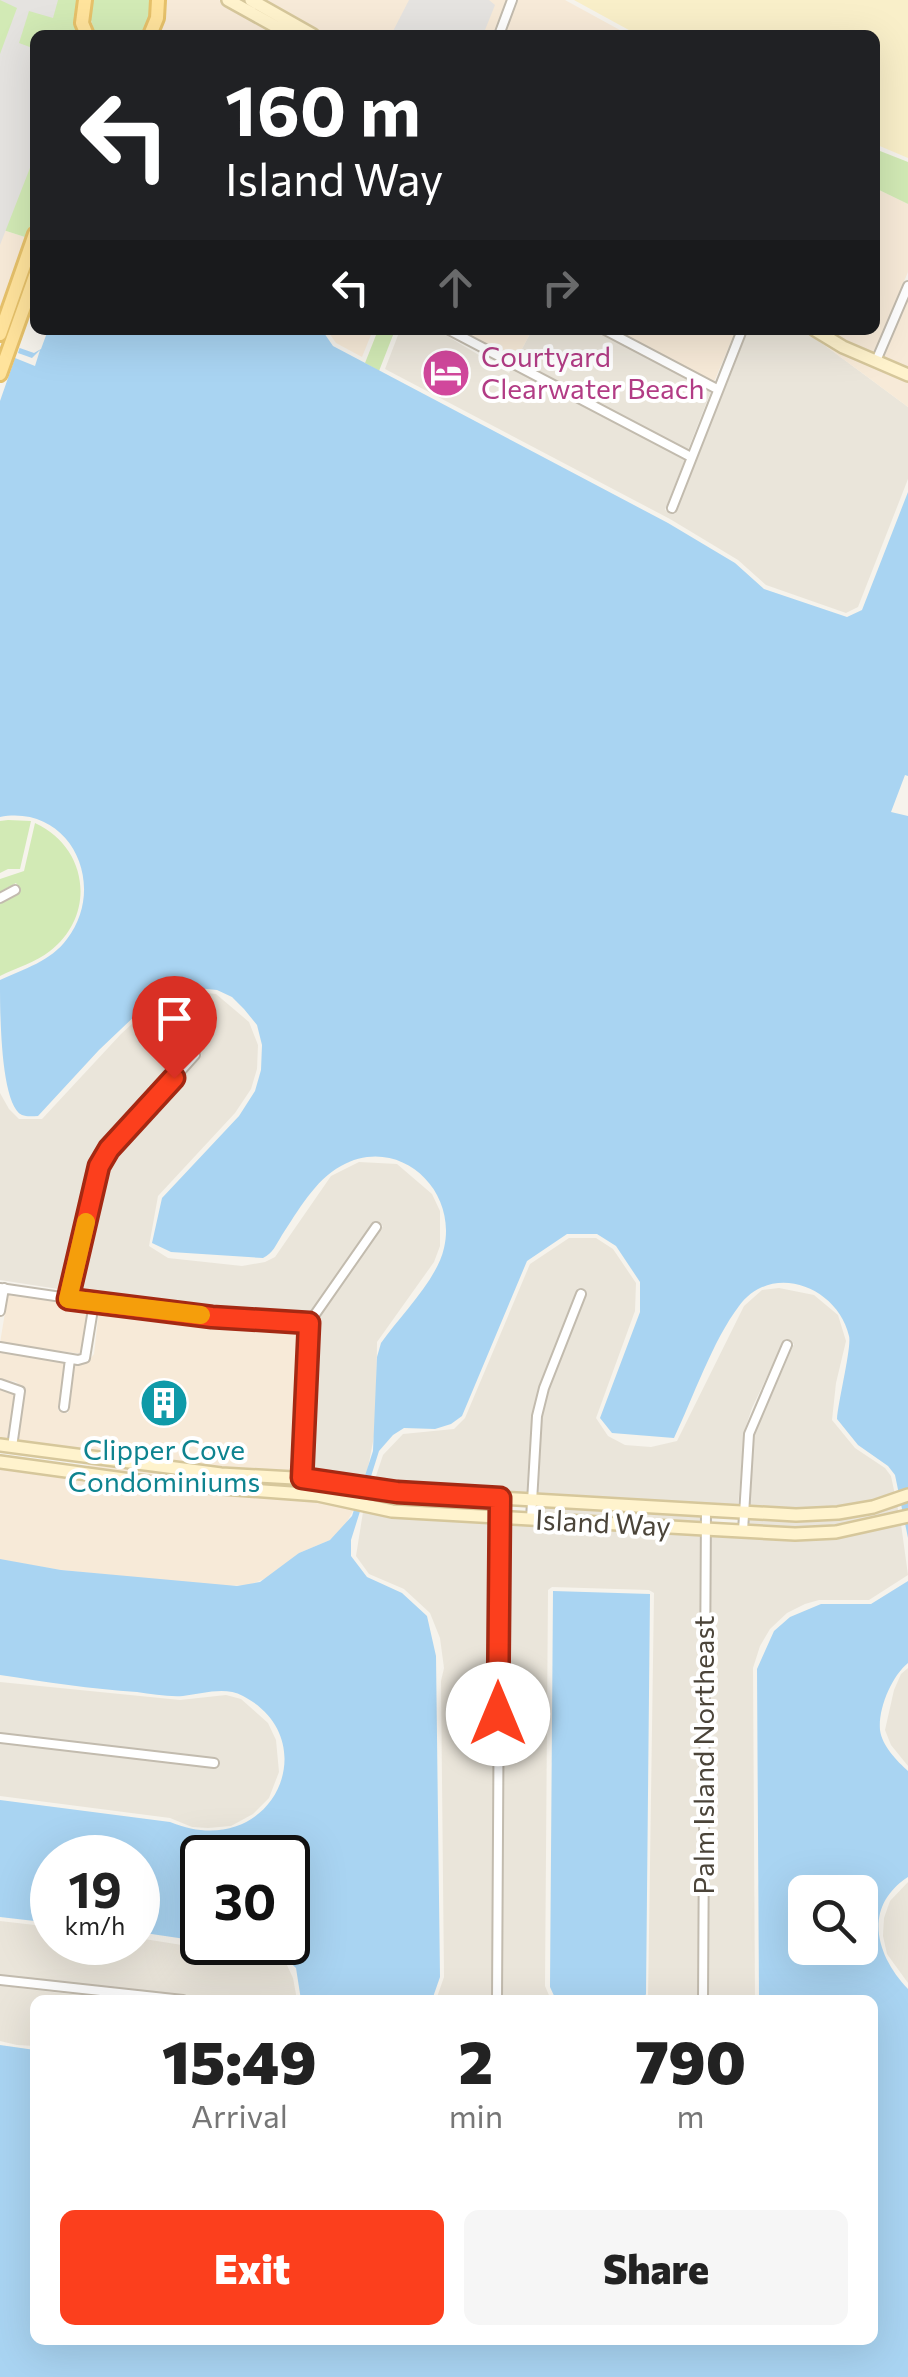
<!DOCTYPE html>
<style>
:root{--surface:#fff;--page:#f6f6f6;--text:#222;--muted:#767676;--accent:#fc3f1d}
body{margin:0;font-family:Commissioner,sans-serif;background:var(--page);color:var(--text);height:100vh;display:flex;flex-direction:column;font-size:38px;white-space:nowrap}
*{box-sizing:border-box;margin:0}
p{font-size:32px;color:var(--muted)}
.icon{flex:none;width:55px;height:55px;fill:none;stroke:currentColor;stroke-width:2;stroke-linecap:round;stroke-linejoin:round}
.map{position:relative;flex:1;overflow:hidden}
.sheet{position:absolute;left:30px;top:1995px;width:848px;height:350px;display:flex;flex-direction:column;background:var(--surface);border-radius:15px;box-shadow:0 10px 40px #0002}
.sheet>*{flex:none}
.top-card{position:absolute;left:30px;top:30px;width:850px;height:305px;border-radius:15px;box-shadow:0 10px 40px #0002;background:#202124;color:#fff;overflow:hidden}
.buttons{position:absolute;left:788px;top:1875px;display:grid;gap:20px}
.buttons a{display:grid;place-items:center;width:90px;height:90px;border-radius:15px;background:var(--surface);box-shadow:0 10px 40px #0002;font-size:50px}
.speed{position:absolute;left:30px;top:1835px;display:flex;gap:20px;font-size:50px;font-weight:700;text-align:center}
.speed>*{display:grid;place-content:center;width:130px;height:130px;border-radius:50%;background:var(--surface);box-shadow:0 10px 40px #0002;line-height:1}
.speed small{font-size:25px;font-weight:400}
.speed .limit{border:5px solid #111;border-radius:15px;background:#fff;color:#111}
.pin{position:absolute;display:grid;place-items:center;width:85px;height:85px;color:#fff;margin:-102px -42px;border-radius:50% 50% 50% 0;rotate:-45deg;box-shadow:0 0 10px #0007}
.pin .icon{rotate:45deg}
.me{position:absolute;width:110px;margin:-55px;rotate:0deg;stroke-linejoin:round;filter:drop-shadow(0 0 8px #0008)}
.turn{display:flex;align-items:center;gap:35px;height:210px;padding:0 30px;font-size:45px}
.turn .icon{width:130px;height:130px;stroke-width:2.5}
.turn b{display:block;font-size:70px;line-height:85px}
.lanes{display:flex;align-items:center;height:95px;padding:0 30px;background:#0003;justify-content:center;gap:50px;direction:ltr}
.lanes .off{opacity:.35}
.eta{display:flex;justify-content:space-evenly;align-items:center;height:170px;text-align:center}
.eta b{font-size:60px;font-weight:800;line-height:70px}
.cta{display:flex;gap:20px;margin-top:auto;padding:20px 30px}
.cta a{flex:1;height:115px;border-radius:15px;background:var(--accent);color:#fff;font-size:40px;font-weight:800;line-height:115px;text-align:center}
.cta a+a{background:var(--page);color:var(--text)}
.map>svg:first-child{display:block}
.residential{fill:#eae5da}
.commercial{fill:#f7ead8}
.green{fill:#d2eab5}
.sand{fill:#f9efc9}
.parking{fill:#e5e3e0}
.water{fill:#a9d4f2;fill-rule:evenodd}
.pier{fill:#f6f3ec}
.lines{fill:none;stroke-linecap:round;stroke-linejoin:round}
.street-casing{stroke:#c2bbae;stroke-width:12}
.secondary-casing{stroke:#d6c79b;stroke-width:16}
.primary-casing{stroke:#e6c16a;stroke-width:18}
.street{stroke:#fff;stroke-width:8}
.secondary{stroke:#fff3cd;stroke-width:11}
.primary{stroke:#ffe39c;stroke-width:12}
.route-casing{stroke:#a42913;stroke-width:25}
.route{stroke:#fc3f1d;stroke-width:18}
.slow{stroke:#f59e0b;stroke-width:18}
.labels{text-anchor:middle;stroke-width:8;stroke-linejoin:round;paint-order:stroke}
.hotel-label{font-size:28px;fill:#b23c85;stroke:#fff;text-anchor:start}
.culture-label{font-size:28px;fill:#0d838f;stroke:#fff}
.street-label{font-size:28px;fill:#4b4439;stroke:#fff}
</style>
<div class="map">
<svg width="908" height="2377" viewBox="0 0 908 2377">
<rect width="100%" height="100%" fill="#f6f3ec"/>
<path class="residential" d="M400 330H437L509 373 512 368 685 459 665 510 675 514 748 330H804L908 407V479L858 607 846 613 766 585 738 560 670 519 385 369Z
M532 330H595L711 391 688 450 516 360Z
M178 990 216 994 249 1022 258 1045 257 1069 251 1089 235 1113 158 1196 149 1246 168 1258 242 1266 265 1262 275 1257 331 1176 359 1162 397 1164 432 1194 440 1211V1246L434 1262 377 1342 376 1426 367 1473 361 1481 308 1473 314 1325 383 1226 374 1221 306 1318 212 1312 76 1292 108 1159 202 1055 194 1048 99 1154 65 1290 0 1280V1093L9 1109 19 1119H42L121 1034 163 995Z
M569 1238H596L613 1249 636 1283 635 1311 596 1418 608 1436 625 1445 651 1447 677 1441 744 1306 762 1290 779 1288 814 1295 838 1315 846 1341 836 1383 832 1420 855 1448 885 1468 891 1476 895 1495 837 1508H749L754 1435 794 1344 785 1339 752 1408 744 1432 738 1507 538 1495 542 1417 549 1389 587 1292 578 1288 539 1386 532 1414 528 1495 373 1485 383 1455 403 1434 454 1429 465 1418 530 1264Z
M897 1504 899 1514 835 1527H748V1517Z
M537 1505 700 1515V1524L537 1514Z
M363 1512 494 1521 492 2000H436L444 1977 441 1681 444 1668 440 1638 430 1613 404 1589 369 1574 356 1556Z
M504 1522 700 1534 698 2000H648L654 1593 649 1590 552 1587 548 1590 545 1986 551 2000H502Z
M901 1524 908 1575 869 1600H819L805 1604 787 1613 770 1629 760 1646 753 1668 755 2000H709L710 1534 836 1537Z
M908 1668V1766L891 1745 885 1730 894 1690 901 1674Z
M0 1682 180 1700 226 1695 241 1699 268 1723 276 1740 279 1772 269 1798 253 1814 231 1826 208 1828 192 1827 170 1818 0 1796V1743L218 1768 219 1759 0 1733Z
M908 1882V1983L887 1954 883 1936 884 1918 890 1901Z
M0 1921 52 1927V1942H138V1938L188 1946 202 1942 260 1943 286 1963 293 1978 297 2000H238L123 1991 0 1975Z
M0 1985 26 1989 123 2000H35V2046L17 2045 0 2041Z"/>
<path class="commercial" d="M166 0H219L281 35H156Z
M260 0H507L493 35H323Z
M518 0H565L629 35H504Z
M875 188 908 204V272L873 355 823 330H875Z
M0 229 28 238 0 318Z
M908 299V370L883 359Z
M327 330H373L362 357 336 343Z
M459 330H532L516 360Z
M615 330H736L714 382Z
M804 330 840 351 908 380V407Z
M8 1294 89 1307 82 1354 0 1343Z
M99 1309 304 1327 297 1473 221 1469 18 1443 25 1390 16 1382 0 1379V1352L65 1362 58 1410 68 1413 75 1364 87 1363 94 1354Z
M0 1389 15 1393 8 1442 0 1440Z
M88 1463 221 1479 297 1482 296 1488 211 1484 87 1471Z
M0 1467 153 1488 301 1498 354 1509 344 1527 330 1540 299 1553 269 1577 249 1585 224 1586 61 1570 0 1560Z"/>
<path class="green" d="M0 0H80L81 35H35V219L28 238 0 229Z
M92 0H151V15L141 35H95L90 16Z
M875 149 908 162V204L875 188Z
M378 330H395L379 371 365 363Z
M8 820 31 821 20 869H8L0 873V821Z
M35 823C88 847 97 915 50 951 36 962 16 968 0 976V904L21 891 16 883 0 892V879L24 871Z"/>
<path class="sand" d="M574 0H908V158L875 144V35H638Z"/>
<path class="parking" d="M0 0H58L53 18 29 11 19 43 35 49V155L0 245V54L17 8Z
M409 0H489L495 5 483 35H391Z"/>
<path class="water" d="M48 330H322L333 346 668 523 735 563 764 589 847 617 862 610 908 492V776L905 775 891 812 908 816V1538L895 1475 888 1466 858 1445 837 1419C838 1402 852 1346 849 1336 838 1287 772 1261 739 1306 713 1340 693 1398 674 1438L612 1433 600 1418 640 1312V1282L616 1246 597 1234H567L527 1261 462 1416 451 1424 435 1429 404 1428 393 1435 379 1451 351 1540V1556L367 1577 402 1593 427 1616 436 1656 440 1977 432 2000H301L296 1968 269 1943 288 1942V1858H202V1937L192 1940 138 1932V1858H52V1923L0 1917V1800L170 1822C272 1864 328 1740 243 1696 224 1686 203 1694 183 1696 168 1697 152 1694 137 1692 91 1689 46 1682 0 1675V1559L61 1570 237 1586 260 1582 299 1553 330 1540 352 1516 373 1451 377 1357 381 1343C400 1316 437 1280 444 1248 458 1188 397 1134 341 1166 315 1180 298 1211 282 1235 276 1245 273 1253 263 1258L171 1252 152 1243 162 1198 239 1116 255 1091 261 1070 262 1045 257 1025 244 1009 232 997 217 990 177 986 160 992 99 1050 38 1116C33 1116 27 1117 22 1115 0 1105 0 1009 0 980 24 969 51 961 67 939 108 886 71 804 0 817V341L34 353 41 349Z
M908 1581V1663C892 1676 878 1708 880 1730 882 1746 897 1761 908 1771V1877C862 1907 876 1956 908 1989V2377H0V2045L35 2050V2340H872V2000H759L757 1669 774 1631 790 1617 821 1604H871ZM805 1892H860V1948H805Z
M553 1591 650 1594 646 1994 643 2000H556L550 1987Z"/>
<path class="pier" d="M0 336 21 343 18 353 32 358 40 350 35 366 15 358 0 401Z"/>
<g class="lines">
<g class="street-casing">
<path id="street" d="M499 35 512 0
M449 330 691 457
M605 330 717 389
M876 361 908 286
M672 508 742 330
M0 898 15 890
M0 1288C103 1304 205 1316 309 1323
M69 1299 104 1156 195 1055
M0 1311 4 1288
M0 1347 78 1360 85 1358 94 1303
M0 1384 20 1391 12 1447
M64 1407 70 1359
M301 1494 309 1323 376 1227
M531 1519 537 1416 544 1388 581 1294
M743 1531 749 1434 787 1345
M0 1738 214 1763
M0 1980 183 2000
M497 2000 500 1498
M703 2000 706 1510"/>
</g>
<g class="secondary-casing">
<path id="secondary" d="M228 0 291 35
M251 0 313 35
M815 330 843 347 908 375
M0 1445 221 1474 329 1480 397 1492 706 1510 796 1515 838 1513 873 1507 908 1495
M0 1462 153 1483 318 1495 392 1511 705 1529 795 1534 836 1532 908 1516"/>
</g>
<g class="primary-casing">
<path id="primary" d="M85 0 82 23 87 35
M150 35 157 18 158 0
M0 334 35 234
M0 374 35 276"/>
</g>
<use href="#street" class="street"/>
<use href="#secondary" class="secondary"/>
<use href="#primary" class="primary"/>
</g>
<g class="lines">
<g class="route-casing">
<path id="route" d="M174 1078 109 1149 99 1166 68 1299 212 1317 309 1323 302 1478 397 1492 500 1498 498 1714"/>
</g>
<use href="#route" class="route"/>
<path class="slow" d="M86 1222 68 1299 201 1315"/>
</g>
<defs>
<g id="hotel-disc" transform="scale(2.5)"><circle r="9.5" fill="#d1479c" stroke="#fff"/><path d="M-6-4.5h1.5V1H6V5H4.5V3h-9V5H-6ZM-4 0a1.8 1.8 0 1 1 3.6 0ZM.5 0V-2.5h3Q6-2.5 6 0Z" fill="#fff"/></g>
<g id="building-disc" transform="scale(2.5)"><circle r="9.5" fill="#0f9aa8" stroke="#fff"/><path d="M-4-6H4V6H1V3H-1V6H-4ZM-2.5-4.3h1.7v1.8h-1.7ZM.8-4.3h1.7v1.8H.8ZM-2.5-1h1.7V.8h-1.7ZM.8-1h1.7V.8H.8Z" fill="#fff"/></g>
</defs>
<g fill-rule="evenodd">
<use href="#hotel-disc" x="446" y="373"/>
<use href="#building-disc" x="164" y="1403"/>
</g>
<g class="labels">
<g class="hotel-label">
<text x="481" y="367">Courtyard<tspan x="481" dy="32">Clearwater Beach</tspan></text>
</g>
<g class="culture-label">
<text x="164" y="1460">Clipper Cove<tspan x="164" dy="32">Condominiums</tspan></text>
</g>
<g class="street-label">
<text transform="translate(603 1523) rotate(3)" y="10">Island Way</text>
<text transform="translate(704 1755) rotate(-90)" y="10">Palm Island Northeast</text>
</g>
</g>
</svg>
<div class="buttons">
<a><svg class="icon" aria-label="search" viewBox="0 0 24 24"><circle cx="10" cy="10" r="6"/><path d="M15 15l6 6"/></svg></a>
</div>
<div class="speed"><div>19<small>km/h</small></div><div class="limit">30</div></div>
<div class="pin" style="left:174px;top:1078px;background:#d93025"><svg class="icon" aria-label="arrive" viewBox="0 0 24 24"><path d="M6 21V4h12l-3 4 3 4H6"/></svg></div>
<svg class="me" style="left:498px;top:1714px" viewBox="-20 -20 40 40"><circle r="19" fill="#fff"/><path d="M0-13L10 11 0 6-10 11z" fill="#fc3f1d"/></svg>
<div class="top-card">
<div class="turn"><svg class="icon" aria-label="left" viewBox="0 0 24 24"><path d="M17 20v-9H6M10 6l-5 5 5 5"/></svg><div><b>160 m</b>Island Way</div></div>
<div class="lanes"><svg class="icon" aria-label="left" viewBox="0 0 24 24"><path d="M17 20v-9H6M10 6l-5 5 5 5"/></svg><svg class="icon off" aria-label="ahead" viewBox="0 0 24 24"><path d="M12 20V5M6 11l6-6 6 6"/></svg><svg class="icon off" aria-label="right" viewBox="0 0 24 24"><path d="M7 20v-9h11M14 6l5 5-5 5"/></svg></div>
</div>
<section class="sheet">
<div class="eta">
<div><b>15:49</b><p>Arrival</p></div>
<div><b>2</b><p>min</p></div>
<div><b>790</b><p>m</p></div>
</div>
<div class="cta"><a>Exit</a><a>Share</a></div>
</section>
</div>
